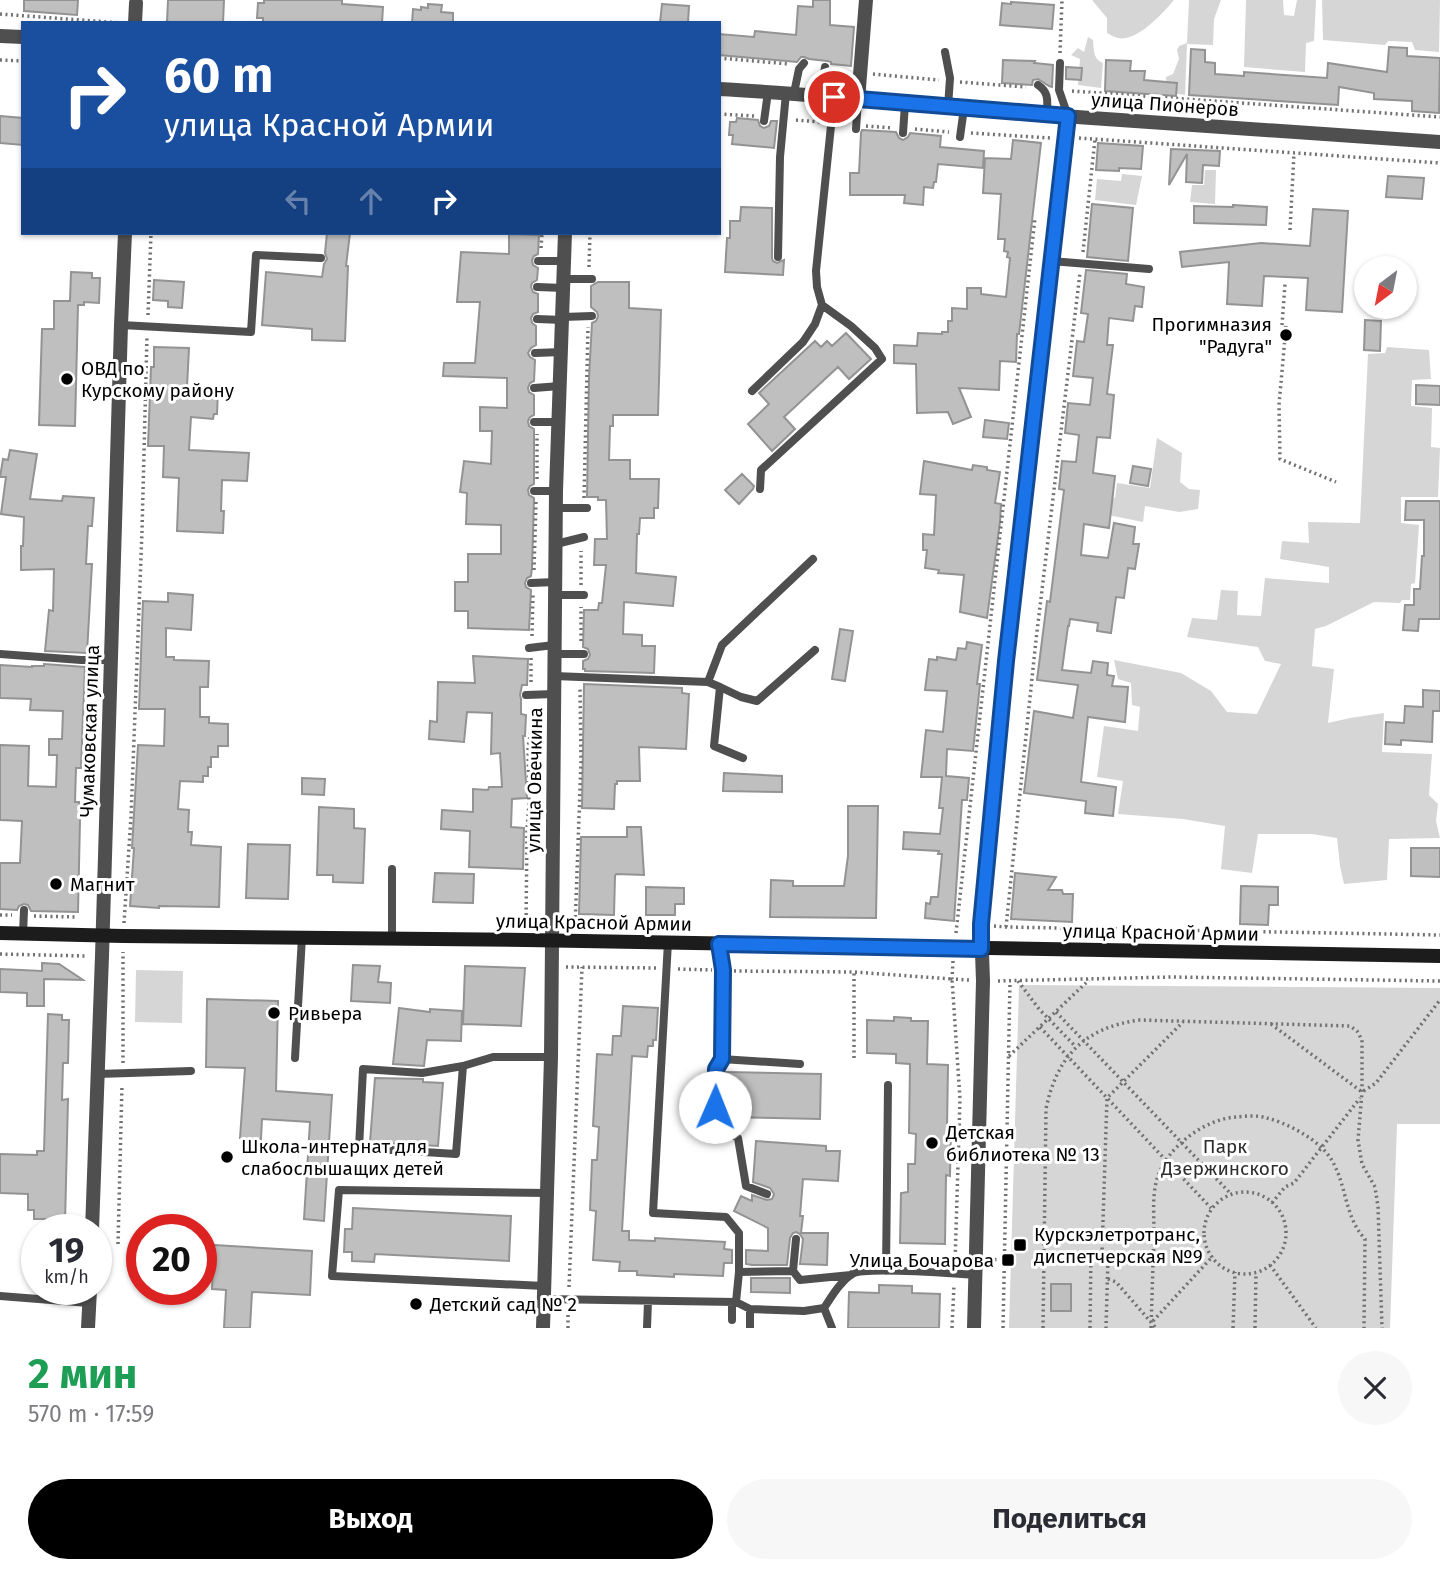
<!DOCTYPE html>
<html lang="ru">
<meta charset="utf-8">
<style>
:root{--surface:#fff;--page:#f7f7f7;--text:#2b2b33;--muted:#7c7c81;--accent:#000}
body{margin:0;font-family:"Fira Sans",sans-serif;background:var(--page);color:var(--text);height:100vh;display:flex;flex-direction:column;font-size:26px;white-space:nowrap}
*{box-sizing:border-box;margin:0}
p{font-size:23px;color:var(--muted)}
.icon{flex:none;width:38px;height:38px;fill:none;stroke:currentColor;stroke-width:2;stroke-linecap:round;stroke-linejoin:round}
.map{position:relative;height:1328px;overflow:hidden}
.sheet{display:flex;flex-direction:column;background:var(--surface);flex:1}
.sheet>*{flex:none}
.banner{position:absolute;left:21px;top:21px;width:700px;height:214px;border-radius:0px;box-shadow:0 2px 5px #0004;background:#1a4fa0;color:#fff;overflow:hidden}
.needle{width:46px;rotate:212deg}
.buttons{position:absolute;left:1354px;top:256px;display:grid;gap:14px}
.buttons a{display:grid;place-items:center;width:63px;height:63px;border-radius:50%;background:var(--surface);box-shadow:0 2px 5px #0004;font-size:35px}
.speed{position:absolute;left:21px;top:1214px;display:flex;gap:14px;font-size:35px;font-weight:700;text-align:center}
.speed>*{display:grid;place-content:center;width:91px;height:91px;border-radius:50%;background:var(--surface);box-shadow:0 2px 5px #0004;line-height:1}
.speed small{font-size:18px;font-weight:400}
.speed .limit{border:10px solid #d22;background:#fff;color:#111}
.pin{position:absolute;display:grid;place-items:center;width:60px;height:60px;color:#fff;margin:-30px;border:4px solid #fff;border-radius:50%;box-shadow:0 2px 7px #0007}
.me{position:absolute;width:77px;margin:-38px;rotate:1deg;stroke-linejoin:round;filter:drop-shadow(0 0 5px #0008)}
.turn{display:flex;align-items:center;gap:24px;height:147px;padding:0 28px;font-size:32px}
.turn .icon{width:91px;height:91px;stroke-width:2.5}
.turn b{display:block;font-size:49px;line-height:60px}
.lanes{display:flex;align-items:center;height:66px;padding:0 28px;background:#0003;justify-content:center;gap:35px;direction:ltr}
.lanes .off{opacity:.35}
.round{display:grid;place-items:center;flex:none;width:74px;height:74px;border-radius:37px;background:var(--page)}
.head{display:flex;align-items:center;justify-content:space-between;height:119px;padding:0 28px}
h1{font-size:42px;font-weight:700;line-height:52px;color:#1e9e55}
.cta{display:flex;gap:14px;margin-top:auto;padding:14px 28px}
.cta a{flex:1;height:80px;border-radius:42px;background:var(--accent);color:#fff;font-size:28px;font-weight:700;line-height:80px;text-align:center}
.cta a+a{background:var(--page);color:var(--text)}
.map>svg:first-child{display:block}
.green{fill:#d6d6d6}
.building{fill:#bfbfbf;stroke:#939393;stroke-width:2}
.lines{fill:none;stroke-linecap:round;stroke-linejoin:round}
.path{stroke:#717171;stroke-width:3.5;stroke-dasharray:2 3.5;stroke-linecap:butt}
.service{stroke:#4f4f4f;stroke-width:8}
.minor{stroke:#4f4f4f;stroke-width:14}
.tertiary{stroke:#4f4f4f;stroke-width:14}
.secondary{stroke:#1c1c1c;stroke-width:14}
.route-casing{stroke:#114b97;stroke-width:18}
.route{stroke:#1a73e8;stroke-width:12}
.poi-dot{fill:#000;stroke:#fff;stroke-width:2.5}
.labels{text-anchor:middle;stroke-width:6;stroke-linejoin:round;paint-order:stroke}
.street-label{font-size:19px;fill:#000;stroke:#fff}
.poi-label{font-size:19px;fill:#000;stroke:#fff;text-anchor:start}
.park-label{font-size:19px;fill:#2d2d2d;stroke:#fff}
</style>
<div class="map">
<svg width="1440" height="1328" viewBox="0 0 1440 1328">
<rect width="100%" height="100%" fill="#fff"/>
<path class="green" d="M1092 0H1174C1162 14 1137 42 1118 38 1114 37 1111 35 1107 33V18Z
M1189 0H1221L1214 19 1213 45 1187 44 1185 95 1167 92 1166 77 1173 74 1179 59 1177 50 1179 46 1187 43Z
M1246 0H1283L1284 15 1294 16 1297 0H1316L1314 41 1306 43 1305 72 1244 67Z
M1322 0H1440L1439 52 1415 50 1412 42 1388 41 1385 45 1323 40Z
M1088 37 1093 40C1094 50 1093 59 1103 63L1101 88 1078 85 1080 59 1071 55 1078 48 1084 52Z
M1205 170H1216L1215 204 1190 202 1192 185H1204Z
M1122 174 1142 176 1136 205 1095 200 1097 179 1121 181Z
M1387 347 1429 350 1431 379 1412 380 1411 406 1432 408 1431 447 1440 448 1438 497H1401V523L1419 525 1415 583 1411 584 1410 600H1402L1400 603 1374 602 1326 626 1315 629 1312 666 1334 669 1328 723 1350 718 1384 713 1382 752 1432 754 1429 795 1438 804 1436 821 1440 838 1389 839 1387 880 1344 884 1340 866 1337 838 1312 834H1258L1252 873 1221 869 1225 826 1183 819 1118 814 1123 781 1097 777 1104 726 1138 731 1140 707 1132 705 1131 683 1118 679 1114 660 1181 673 1211 691 1227 712 1257 714 1281 664 1265 661 1258 647 1187 637 1192 618 1217 620 1221 590 1238 591 1237 615 1261 616 1265 578 1329 583V567L1280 559 1282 541 1309 543 1308 522 1360 523 1368 354 1385 353Z
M1157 438 1182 453 1180 482 1189 489 1200 490 1198 509 1179 512 1145 506 1143 522 1093 512 1095 496 1115 498 1117 483 1150 488Z
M136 970 183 971 182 1023 135 1022Z
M1019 985 1440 988V1124H1397L1390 1328H1009Z"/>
<path class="building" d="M24 0H78L77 15 24 11Z
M168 0H224L223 23 167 22Z
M264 0H342V4L383 7 382 23H263V18H257L258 3H264Z
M813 0H830V25L854 27 851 66 831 64V62L827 61 809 59 804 57H801L797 62 719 55V34L754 37 755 31 796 35 798 6 813 7Z
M1011 2 1054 5 1052 29 1000 25 1002 3 1011 4Z
M428 4 442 5 441 12 453 13V23H412L413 9 421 10V7L428 8Z
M662 4 689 6 688 23H660Z
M1389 47 1407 48V56L1440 58 1439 113 1412 111V101L1374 99V93L1339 87 1338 105 1189 95 1191 49 1205 50V62L1215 63V74L1244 76V72L1327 78 1328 63 1387 72Z
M1003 60 1035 61 1034 63 1053 65 1052 87 1049 86 1038 79 1033 80 1032 85 1002 83Z
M1106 60 1131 61 1130 71H1145L1144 80 1177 83 1176 96 1105 91Z
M1066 67 1082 68 1081 80 1066 79Z
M0 116 23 118V145L0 143Z
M737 118 758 120 760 126 764 128 769 126 771 121H777L774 148 732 144 733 135H729L730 122H736Z
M862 130 896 132 899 138 903 140 908 137 910 133 941 136 940 147 984 151 983 168 938 164 936 182H934L933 188 924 187 923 205 904 203 905 195H850V173H859L861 133Z
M1013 140 1041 143 1019 334H1017L1016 362 1000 361 999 390 959 388 971 417 953 424 948 412 917 413 916 364 894 363V345L917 346 918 333 942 334V332H948V321H952V308L967 309V288H981V294L1006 297 1010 258 1007 257 1008 252 1004 251 1005 239H998L1001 194 983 193 985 158 1011 159Z
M1098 143 1143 146 1141 169 1119 168V171L1096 170Z
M1171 149 1220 151 1219 166 1203 165 1202 183 1186 182 1187 154 1169 185Z
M1388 176 1424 178 1422 199 1386 197Z
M1092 204 1133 208 1128 261 1087 257Z
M1233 205 1267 207 1266 225 1194 223V206L1233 207Z
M741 207 772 208V258L773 261 777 263 784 260 783 275 725 272 727 238H730V221H740Z
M1313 209 1348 211 1342 312 1306 310 1308 278 1264 276 1262 306 1227 304 1229 262 1182 267 1180 252 1261 243 1310 246Z
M327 233H350L346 266H348L345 341 312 340V329L262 325 266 272 322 277 324 264 327 259 325 253Z
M509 234 539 235 538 254 534 256 532 260 533 265 538 268 537 280 532 283 531 287 533 292 538 294V312L533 314 531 318 532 323 536 326V345L531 348 528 353 530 357 535 360 534 381 530 383 528 388 529 392 534 395V415L530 417 528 421 529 426 534 429V484L530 486 528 490 529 495 534 498 532 568 531 576 527 578 525 583 526 587 531 590 529 630 468 628V611H455V582H468V554H501V525L466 524 467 493 460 492 464 461 491 464 492 431H480V407L507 408V378L443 376 444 363H475L480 302H457L461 252 509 254Z
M1086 270 1127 274 1126 284 1144 287 1142 307 1135 306 1133 321 1109 318 1107 345H1113L1107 394 1114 395 1110 438 1097 437 1093 473 1115 476 1109 528 1084 524 1081 555 1108 558 1114 523 1135 527 1133 544H1139L1135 569 1128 568 1124 598 1116 597 1111 633 1097 631 1098 623 1070 619 1069 626H1068L1062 670 1091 673 1093 661 1108 663 1107 675 1114 676 1112 686 1128 687 1125 722 1088 717 1081 782 1116 787 1113 816 1085 813 1086 801 1024 793 1034 711 1073 718 1078 685 1037 680 1047 601 1050 602 1064 490 1059 489 1062 461 1076 462 1079 435 1065 433 1068 403 1090 405 1093 378 1073 376 1077 341 1084 342 1088 314 1081 313Z
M71 272 92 273V278H100L99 303 84 302V305H78L75 426 39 425 42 329H54V301H70Z
M154 280 184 282 182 308 168 307V301L153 300Z
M598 282H629V308L661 310 658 415H613V426H610L609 460H630V479H659L658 508H654V518H640L639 534H637L636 573 676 577 673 606 624 602 623 634 642 635V646H655L654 673 585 671V669H583V661L588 659 590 655 588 649 583 647 584 610H598L599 603H602L606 565H594L595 539H607L606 500H598V497H587L589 377 592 323 596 321 598 316 597 312 591 307V286Z
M1365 320 1381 321 1380 351 1364 350Z
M846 333 871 359 849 379 838 367 784 417 795 429 772 451 748 424 769 404 759 393 815 341 821 347 827 341 832 346Z
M154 347 189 348 187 387 218 390 217 414H214L213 419 191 417 189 450 249 453 247 481 222 480 221 511H224L223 533 177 531 179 478 163 477 164 446H148L151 367H154Z
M1416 385 1440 386V405L1416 404Z
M985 420 1009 423 1007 439 983 437Z
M10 450 37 454 30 499 62 501 63 496 94 498 92 526H88L86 564H92L87 653 45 651 49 610 53 611 54 569 21 570V546H23L24 517 1 514 6 477H0L3 459 8 460Z
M924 461 972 470 973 465 987 467V470L1000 472 995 503 1001 504 1000 522 987 618 960 612 964 575 938 573 939 570 925 568 927 550H923V534L934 535 936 495 920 494Z
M1133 466 1151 469 1148 486 1130 483Z
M742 474 754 486 753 489 739 504 725 490Z
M1406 501H1440V619H1419L1418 631 1403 630 1405 605H1414V589H1420L1422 556H1424V520H1405Z
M168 593 193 595 191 630 166 628V657H174V660L209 661 208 687H200V717H209V723L228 724V746H218V757H211V767H208V776H203V782L180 781 178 809 189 810 188 832H192L191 845 221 847 219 907 159 906V908L130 906 134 848H132L138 745 164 746 165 709H139L143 601 168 602Z
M840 629 853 631 845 681 832 679Z
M967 642 982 645 977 684H980L973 751 947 749 946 776 969 778 967 800H962L954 921 925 918 926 903 930 904 931 897H938L942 854H938L939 851 903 849 904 832 940 834 943 808H939L942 777H921L926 730 943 732 947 691 925 690 929 659 937 660V657L956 660 958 648 966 649Z
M473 656 528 659 527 685H522L520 695 521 699V714L526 715 525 736H523L527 798 512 799 511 827 524 828 523 869 469 867 470 831 441 829 442 810 473 812V789L488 790 489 787H502L500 753 491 754 492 713 467 712 464 742 429 739 430 721 437 722 438 682 475 683Z
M44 664 85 667 81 768H76L75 802H79L80 820 78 912 31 911 28 905 24 904 19 906 17 910 0 909V863H20L22 821 0 820V745L29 746 28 786 56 787 57 755H49V739H62L63 711 30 710 31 699 0 698V665L32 667V666H44Z
M584 684 682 688V693L689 694 686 749 639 747 640 781H617V784H615L614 809 582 808Z
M1423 690 1440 691V711H1433L1432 742 1401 740V745L1385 744 1386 722 1404 723 1405 706 1423 707Z
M724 773 782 776V792L723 791Z
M302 778 325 779 324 795 302 794Z
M848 806H878L876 918 770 917 771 880 793 881V886H844L848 856Z
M319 807 354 809V828L365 829 363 883 333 882V875H317Z
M627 827H641L644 875 616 874 615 876 614 915 579 914 581 837H627Z
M248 844 290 845 288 899 246 898Z
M1411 848H1440V877L1411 876Z
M435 873 474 874 473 903 433 902Z
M1015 873 1056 877 1048 890H1062L1063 894H1073L1072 922 1011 919Z
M1241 886 1278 887V905H1269L1268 925 1240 924Z
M646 887 684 888V904H675V915H646Z
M42 963 59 964 83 980 44 979V1006H27V993L0 992V969L42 971Z
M353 965 380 966 378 982 391 983 390 1003 351 1001Z
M465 966 525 968 521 1026 463 1024Z
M207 999 278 1001 276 1091 332 1095 324 1221 304 1219 310 1122 262 1119 261 1139 240 1138 245 1068 206 1067Z
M623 1006 658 1008 656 1040H653V1046H648L647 1057 632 1056 622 1231H629V1240L655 1241V1238L725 1242 724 1249 732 1250V1263H724L723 1276 674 1274V1277L637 1275V1271H619L620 1262 593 1260 596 1211 590 1210 592 1160H597L599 1127 593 1126 597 1054 612 1055 613 1036H621Z
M399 1008 430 1012V1009L462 1011 461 1041 427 1040 424 1066 393 1064Z
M48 1014 62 1015V1020H69L68 1063H63L62 1100 68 1099 65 1223H45V1219H34V1210H28V1194L0 1193V1154L37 1155V1151H44Z
M894 1017 911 1018V1021H928L927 1064 948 1065 947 1127H951L950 1176 946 1175 945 1244 900 1243 901 1193 908 1192V1164H915L916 1134 909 1133 910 1064 896 1063V1054L867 1053V1020L894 1021Z
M725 1072 821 1074 820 1119 724 1117Z
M375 1078 423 1079V1082L443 1083 438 1146 370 1142Z
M756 1141 826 1146V1151H840L838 1181 803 1179 800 1216H803L801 1233H828L827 1265 800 1264 803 1239 800 1234 796 1232 793 1233 790 1238 787 1265H752L746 1264V1250L768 1251V1228L734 1211 741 1196 752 1201V1195L767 1200 772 1199 774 1194 770 1188 753 1182Z
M353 1208 511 1216 509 1261 375 1254 374 1262 352 1261V1252H344L345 1229H352Z
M214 1245 312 1251 310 1295 252 1292 250 1328H224L226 1290 212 1289Z
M751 1278H790V1293L751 1292Z
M1051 1284H1071V1311H1051Z
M879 1285 912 1286V1293L940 1294 939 1328H848L849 1292 879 1293Z"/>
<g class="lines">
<path class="path" d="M0 14 121 23
M1060 53 1062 0
M719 58 789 64
M0 60 23 61
M873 74 939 80
M960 82 1026 87
M1072 91 1440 117
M719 114 754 116
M796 120 820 122
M866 126 893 128
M915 129 949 132
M971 133 1050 138
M1079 138 1440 163
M1290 230 1294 153
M541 248 542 233
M1083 252 1095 139
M589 267 590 233
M148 315 151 233
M1282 325 1285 284
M1286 326 1279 405 1280 459 1336 482
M537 479V434
M584 498 588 327
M534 570 536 501
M581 585V551
M532 636 533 595
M581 641V607
M531 682V658
M0 915H12
M34 916 77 917
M124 923 131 817 142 531 147 336
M526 926 527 831 529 802 528 747 533 720 532 707
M994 926 1006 927 1440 935
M1006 927 1036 640 1080 273
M575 928 581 762 580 687
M956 933 1035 218
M0 954 86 956
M953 961 952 979 969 980
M566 967 656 968
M678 969 712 970
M734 971 854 972 952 979 960 1099 955 1263
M998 981 1172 977 1440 981
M1018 981 1039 1009 1076 1047
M1056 1012 1231 1194
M1271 1024 1362 1092 1376 1083 1440 1000
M1040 1027 1211 1208
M1009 1056 1089 980
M854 1058V972
M123 1063V952
M1204 1233a41 41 0 1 1 82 0a41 41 0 1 1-82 0Z
M1272 1203 1285 1187 1294 1183 1360 1098
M118 1244 122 1085
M1102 1252 1108 1258 1106 1328
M1044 1254 1102 1252 1107 1098 1183 1022
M989 1260 1004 1259
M1270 1265 1316 1328
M1108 1279 1116 1282 1156 1328
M569 1287 582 967
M1153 1321 1213 1256
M568 1328V1312
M952 1328 954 1285
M1003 1328 1010 982
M1043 1328 1046 1109C1057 1055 1086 1027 1140 1020L1350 1026 1357 1031 1362 1040V1092L1358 1140 1362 1164 1375 1187 1378 1207 1382 1328
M1090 1328 1091 1253
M1151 1328C1152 1296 1153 1264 1154 1232 1154 1215 1152 1196 1157 1179 1166 1148 1204 1119 1236 1117 1245 1116 1258 1115 1267 1118 1286 1123 1309 1135 1323 1149 1348 1174 1341 1213 1365 1239L1364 1328
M1233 1328 1235 1272
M1255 1328 1256 1273"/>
<path class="service" d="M945 52 950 78 948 107
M1060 63 1059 90 1068 116
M1038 85C1050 93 1047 102 1047 115
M794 93 799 69 804 63
M821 96 825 67
M764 121 768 92
M856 129 858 100
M903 133 905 104
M960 137 964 108
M778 257 780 157 786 93
M538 261H565
M1051 261 1149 269
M564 279H592
M537 287 564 288
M563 317 592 316
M537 319 563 320
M121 325 251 332 256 255 321 258
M535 353 562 352
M534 388 560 386
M752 391 803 342 815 324 822 305
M534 422H558
M760 489 761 470 882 359 875 348 851 326 822 305 817 287 816 271 834 97
M534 491H556
M556 508H587
M556 544 584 537
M531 583 556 582
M555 595H584
M529 648 554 645
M0 654 81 660H111
M554 654H584
M554 676 708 682 720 687 714 746 743 758
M708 682 722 645 813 559
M720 687 741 697 757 701 815 650
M526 695 554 694
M23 934 24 910
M392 938V869
M719 944 723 970 721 1059 800 1064
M295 1058 302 937
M721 1059 716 1069 715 1126 738 1138 746 1186 767 1194
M463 1066 456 1154 359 1148 363 1069 422 1073 463 1066 493 1057H551
M98 1074 191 1071
M793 1271 796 1239
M886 1271 888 1085
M739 1272 793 1271 800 1280 851 1275
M544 1286 332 1276 339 1190 547 1193
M0 1296 89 1303
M544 1299 736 1302 739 1272V1233L726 1217 653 1213 668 942
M736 1302 750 1309 804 1311 824 1308
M732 1320V1303
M647 1328 648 1301
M750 1328V1309
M832 1328 824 1308C832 1296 840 1282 852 1274 866 1266 955 1274 977 1275"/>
<path class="minor" d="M135 23 136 3
M858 100 866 0
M92 1230 102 956 121 325 125 233
M88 1328 90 1290
M543 1328 551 1057 556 491 565 233"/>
<path class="tertiary" d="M0 36 23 37
M719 89C829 95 938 107 1048 115 1178 125 1309 132 1440 142
M974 1328 983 981 981 924 1006 661 1068 116"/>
<path class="secondary" d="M0 933 123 936 526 940 1440 956"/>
</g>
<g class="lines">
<g class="route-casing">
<path id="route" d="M715 1107 716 1069 722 1059 723 970 719 944 981 949V924L1006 661 1068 116 834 97"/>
</g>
<use href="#route" class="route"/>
</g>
<g class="poi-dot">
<circle cx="1286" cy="335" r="7"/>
<circle cx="67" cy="379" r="7"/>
<circle cx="56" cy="884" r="7"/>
<circle cx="274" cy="1013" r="7"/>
<circle cx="932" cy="1143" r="7"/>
<circle cx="227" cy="1157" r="7"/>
<rect x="1013" y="1238" width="14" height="14" rx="3.5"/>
<rect x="1001" y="1253" width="14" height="14" rx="3.5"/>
<circle cx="416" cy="1304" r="7"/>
</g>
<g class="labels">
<g class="street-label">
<text transform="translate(1165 104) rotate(4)" y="7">улица Пионеров</text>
<text transform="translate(89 731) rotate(-88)" y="7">Чумаковская улица</text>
<text transform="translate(534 780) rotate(-89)" y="7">улица Овечкина</text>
<text transform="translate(594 922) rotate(1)" y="7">улица Красной Армии</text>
<text transform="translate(1161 932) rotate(1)" y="7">улица Красной Армии</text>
</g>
<g class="poi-label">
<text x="1272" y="331" text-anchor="end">Прогимназия<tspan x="1272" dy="22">"Радуга"</tspan></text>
<text x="81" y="375">ОВД по<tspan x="81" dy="22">Курскому району</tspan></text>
<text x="70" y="891">Магнит</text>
<text x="288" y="1020">Ривьера</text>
<text x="946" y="1139">Детская<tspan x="946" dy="22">библиотека № 13</tspan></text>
<text x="241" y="1153">Школа-интернат для<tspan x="241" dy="22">слабослышащих детей</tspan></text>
<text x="1034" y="1241">Курскэлетротранс,<tspan x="1034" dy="22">диспетчерская №9</tspan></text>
<text x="994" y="1267" text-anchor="end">Улица Бочарова</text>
<text x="430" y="1311">Детский сад № 2</text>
</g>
<g class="park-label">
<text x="1225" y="1153">Парк<tspan x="1225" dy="22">Дзержинского</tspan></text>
</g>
</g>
</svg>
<div class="buttons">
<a><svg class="needle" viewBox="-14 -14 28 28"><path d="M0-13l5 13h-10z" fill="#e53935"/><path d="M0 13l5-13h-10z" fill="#7c7c81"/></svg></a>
</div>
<div class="speed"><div>19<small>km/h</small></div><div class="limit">20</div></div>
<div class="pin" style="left:834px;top:97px;background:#d93025"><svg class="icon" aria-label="arrive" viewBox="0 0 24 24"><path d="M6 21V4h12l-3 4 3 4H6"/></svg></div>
<svg class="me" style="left:715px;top:1107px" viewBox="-20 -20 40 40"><circle r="19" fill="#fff"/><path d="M0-13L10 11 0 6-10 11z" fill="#1a73e8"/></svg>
<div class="banner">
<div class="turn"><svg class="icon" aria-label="right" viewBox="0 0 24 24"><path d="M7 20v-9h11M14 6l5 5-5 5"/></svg><div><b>60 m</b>улица Красной Армии</div></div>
<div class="lanes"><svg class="icon off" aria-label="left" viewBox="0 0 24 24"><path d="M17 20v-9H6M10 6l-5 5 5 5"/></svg><svg class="icon off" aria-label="ahead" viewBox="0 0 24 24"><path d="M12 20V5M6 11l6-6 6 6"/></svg><svg class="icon" aria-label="right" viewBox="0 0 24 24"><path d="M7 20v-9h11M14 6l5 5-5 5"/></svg></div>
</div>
</div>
<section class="sheet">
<div class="head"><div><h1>2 мин</h1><p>570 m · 17:59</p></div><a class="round"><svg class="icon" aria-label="close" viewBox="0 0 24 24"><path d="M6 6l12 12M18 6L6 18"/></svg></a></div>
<div class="cta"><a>Выход</a><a>Поделиться</a></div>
</section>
